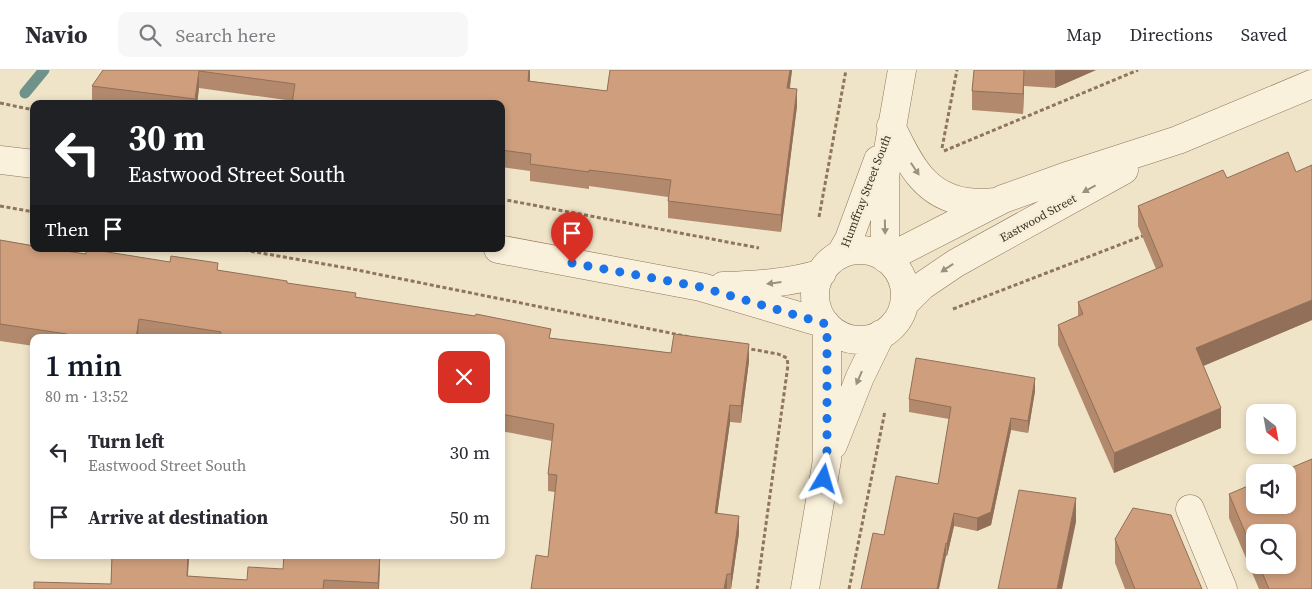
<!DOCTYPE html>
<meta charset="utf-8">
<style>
:root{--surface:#fff;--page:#f7f7f7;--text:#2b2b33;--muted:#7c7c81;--line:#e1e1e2;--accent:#111827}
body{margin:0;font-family:"Source Serif 4",serif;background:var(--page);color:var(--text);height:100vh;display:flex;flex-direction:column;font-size:19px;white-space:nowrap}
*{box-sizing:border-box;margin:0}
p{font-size:16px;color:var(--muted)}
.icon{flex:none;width:28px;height:28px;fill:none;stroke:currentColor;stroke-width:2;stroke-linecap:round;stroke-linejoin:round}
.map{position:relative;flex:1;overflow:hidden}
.side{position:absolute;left:30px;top:264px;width:475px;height:225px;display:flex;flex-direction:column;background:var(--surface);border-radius:10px;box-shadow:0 2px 8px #0003}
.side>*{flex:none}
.guide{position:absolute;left:30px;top:30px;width:475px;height:152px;border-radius:10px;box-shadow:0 2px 8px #0003;background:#202124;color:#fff;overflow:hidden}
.needle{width:32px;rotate:149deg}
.tools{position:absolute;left:1246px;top:334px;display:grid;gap:10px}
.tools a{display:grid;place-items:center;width:50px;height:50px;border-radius:10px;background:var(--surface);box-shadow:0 2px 8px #0003;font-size:25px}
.pin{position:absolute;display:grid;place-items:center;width:42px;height:42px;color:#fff;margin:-51px -21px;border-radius:50% 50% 50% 0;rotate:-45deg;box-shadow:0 0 5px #0007}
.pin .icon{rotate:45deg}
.me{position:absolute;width:55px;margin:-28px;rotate:7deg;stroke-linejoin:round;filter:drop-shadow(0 0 4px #0008)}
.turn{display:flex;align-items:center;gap:18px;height:105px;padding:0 15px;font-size:22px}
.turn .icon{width:65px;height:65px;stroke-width:2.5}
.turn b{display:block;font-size:35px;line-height:42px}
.then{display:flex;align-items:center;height:48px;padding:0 15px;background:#0003;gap:10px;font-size:19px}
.round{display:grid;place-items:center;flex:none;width:52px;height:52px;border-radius:10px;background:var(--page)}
.summary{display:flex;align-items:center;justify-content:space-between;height:85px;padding:0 15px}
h1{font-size:30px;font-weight:600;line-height:38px;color:var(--accent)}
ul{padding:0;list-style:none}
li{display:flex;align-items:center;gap:15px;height:65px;padding:0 15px}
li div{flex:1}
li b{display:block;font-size:19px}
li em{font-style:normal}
header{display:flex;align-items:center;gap:30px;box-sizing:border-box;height:70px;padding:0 25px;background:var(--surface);border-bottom:1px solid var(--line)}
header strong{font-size:24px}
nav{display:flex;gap:28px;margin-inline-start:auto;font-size:18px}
.search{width:350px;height:45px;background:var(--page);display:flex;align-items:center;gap:12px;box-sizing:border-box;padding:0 18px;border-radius:10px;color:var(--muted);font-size:19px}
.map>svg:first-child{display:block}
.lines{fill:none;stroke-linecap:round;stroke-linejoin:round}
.stream{stroke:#6f938a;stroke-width:11}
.minor-casing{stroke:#8d765c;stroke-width:29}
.path{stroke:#8d765c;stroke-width:3;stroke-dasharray:4 2.5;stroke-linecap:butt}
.minor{stroke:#faf1dc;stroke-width:28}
.wall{fill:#b2896c;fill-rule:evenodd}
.shaded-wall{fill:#916f58}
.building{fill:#cf9f7d;stroke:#916f58}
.oneway{fill:#9c907e}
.route{stroke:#1a73e8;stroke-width:9;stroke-dasharray:0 16.2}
.labels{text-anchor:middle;stroke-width:5;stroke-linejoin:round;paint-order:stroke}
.street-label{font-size:12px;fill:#3d2e20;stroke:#f7eed8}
</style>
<header>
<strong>Navio</strong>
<div class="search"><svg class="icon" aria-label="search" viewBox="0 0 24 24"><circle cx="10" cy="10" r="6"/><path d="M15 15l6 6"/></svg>Search here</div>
<nav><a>Map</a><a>Directions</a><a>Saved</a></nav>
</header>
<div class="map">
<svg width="1312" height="519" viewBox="0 0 1312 519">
<rect width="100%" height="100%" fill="#f0e4c8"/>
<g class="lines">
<path class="stream" d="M25 23 44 0"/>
<g class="minor-casing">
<path id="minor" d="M891 56C909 92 923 126 967 132 976 133 985 134 994 132
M0 90 34 94
M498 179 701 217 826 254
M815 225a45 45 0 1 1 90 0a45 45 0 1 1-90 0Z
M840 185 849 169 878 90
M885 188V110L887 86 902 0
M886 189 1003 129 1070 105 1178 70 1312 14
M723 216C756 215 790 213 822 203
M904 234 922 216 956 193 1124 100
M833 375 860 307 881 264
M1190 439 1223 519
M805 519 827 390V256"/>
</g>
<path class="path" d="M0 33 34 40
M942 78 957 0
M944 81 1138 0
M501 129 759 178
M0 136 34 142
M819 147 846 0
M238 179 347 198 690 267
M953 239 1145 165
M745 278 778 284 787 288 788 295 757 519
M849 519 885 341"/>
<use href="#minor" class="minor"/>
</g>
<path class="wall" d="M103 0H530V11L607 21 610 0H792L790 18 797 36 781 162 668 148V127L589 116V119L530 111V101L501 97V34L293 31 199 18 197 34H99L92 33V16Z
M974 0H1096L1055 18 1024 16 1023 44 972 40V21Z
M1227 108 1312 250 1203 296 1221 358 1114 403 1058 275V255L1078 246V232L1156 199 1138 156V136Z
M0 170 86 184 170 192 218 200 287 213 551 268 671 283 749 291 741 353 730 352 717 444 739 463 731 519H531L548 487 555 422 548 421V404L552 371 501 361V268H146L139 266 138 268H34V276L0 271Z
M1035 321 1028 363 1011 360 991 455 977 461 954 456 947 486 884 465 938 414 949 349 909 342V329Z
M1229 424 1312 519H1259L1229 448ZM1255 462 1288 495H1255Z
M1115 469 1202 519H1125L1115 493Z
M112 485H189L188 506 247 510 283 499 380 485 379 519H34L111 514Z"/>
<path class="shaded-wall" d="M529 0H530V10L528 28V11Z
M790 0H792L787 35V18Z
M1024 0V16L1023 44V24Z
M1055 0H1096L1055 18Z
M199 1V18L197 34H195Z
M797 19V36L781 162V145Z
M1312 230V250L1196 299V278Z
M139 249 138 268H136Z
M749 274V291L741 353V336Z
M1035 308V321L1028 363V351Z
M730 335V352L715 460V443Z
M1221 338V358L1114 403V383Z
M1011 348V360L991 455 977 461V448Z
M1076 428V452L1062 519H1057Z
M954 443V456L947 486V474Z
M739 446V463L731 519V504Z
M946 473V486L939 519H937Z
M188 485H189L187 519V506Z
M380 485V497L379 519H378Z
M727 504V519H724Z"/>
<path class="building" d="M103 0H529L528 11 607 21 610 0H790L787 18 797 19 781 145 668 131 671 110 589 100V102L530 94 531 84 501 80V34H292L295 14 199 1 195 29 92 16Z
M974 0H1024L1023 24 972 21Z
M1288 82 1296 102 1312 95V230L1196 278 1221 338 1114 383 1058 255 1083 244 1078 232 1163 196 1138 136 1223 100 1227 108Z
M0 170 34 176V179H52L86 184V179H89L170 192 171 186 218 193 217 200 287 211V213L356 223 355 227 475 246 476 244 551 259 549 268 671 283 674 264 749 274 741 336 730 335 715 443 739 446 731 504H727L724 519H531L536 485 548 487 557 405 548 404 554 354 501 344V268H220L221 262 139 249 136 268H66L67 264 0 254Z
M916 288 1035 308 1028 351 1011 348 991 442 977 448 954 443 947 474 946 473 937 519H861L873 463 884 465 896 406 938 414 951 337 909 329Z
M1312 389V519H1269L1259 495H1288V462H1255V486L1229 424 1255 413V435H1288V402H1281Z
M1019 420 1076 428 1057 519H998Z
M1133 438 1171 445 1202 519H1135L1115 469Z
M112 485H188L187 506 247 510 248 497 283 499 284 485H380L378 513 324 510 323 519H34V512L111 514Z"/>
<defs><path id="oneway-solid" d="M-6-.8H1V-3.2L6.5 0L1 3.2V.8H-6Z" transform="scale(1.25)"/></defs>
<g class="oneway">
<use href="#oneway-solid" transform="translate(915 99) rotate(56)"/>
<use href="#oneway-solid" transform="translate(1089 119) rotate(151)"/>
<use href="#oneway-solid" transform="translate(885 157) rotate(89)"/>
<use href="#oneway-solid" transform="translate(947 198) rotate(146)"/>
<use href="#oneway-solid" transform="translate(774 213) rotate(173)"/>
<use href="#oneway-solid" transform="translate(859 308) rotate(113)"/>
</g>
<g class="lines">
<path class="route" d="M572 193 701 217 826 254 827 256V390L824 409"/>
</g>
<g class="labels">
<g class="street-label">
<text transform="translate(866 121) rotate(-69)" y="4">Humffray Street South</text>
<text transform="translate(1038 148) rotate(-29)" y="4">Eastwood Street</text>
</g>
</g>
</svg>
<div class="tools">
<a><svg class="needle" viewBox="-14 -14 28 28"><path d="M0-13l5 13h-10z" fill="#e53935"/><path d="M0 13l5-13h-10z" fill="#7c7c81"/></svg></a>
<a><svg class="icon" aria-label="sound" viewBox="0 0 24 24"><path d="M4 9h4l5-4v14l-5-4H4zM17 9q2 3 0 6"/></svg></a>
<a><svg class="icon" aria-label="search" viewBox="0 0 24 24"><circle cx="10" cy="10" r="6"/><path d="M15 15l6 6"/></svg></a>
</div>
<div class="pin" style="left:572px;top:193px;background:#d93025"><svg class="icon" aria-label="arrive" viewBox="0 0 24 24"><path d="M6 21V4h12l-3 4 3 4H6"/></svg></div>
<svg class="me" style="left:824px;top:409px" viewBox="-20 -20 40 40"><path d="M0-17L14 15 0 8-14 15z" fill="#1a73e8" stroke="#fff" stroke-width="4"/></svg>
<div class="guide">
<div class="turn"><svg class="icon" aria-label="left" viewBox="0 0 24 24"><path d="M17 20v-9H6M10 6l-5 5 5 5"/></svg><div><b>30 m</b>Eastwood Street South</div></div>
<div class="then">Then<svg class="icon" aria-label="arrive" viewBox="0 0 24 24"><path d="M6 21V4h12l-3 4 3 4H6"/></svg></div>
</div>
<section class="side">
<div class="summary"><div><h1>1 min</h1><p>80 m · 13:52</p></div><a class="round" style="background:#d93025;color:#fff"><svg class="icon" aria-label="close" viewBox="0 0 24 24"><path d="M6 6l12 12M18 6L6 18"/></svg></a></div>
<ul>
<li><svg class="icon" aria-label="left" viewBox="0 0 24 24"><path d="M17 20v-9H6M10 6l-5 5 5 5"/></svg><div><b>Turn left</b><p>Eastwood Street South</p></div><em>30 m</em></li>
<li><svg class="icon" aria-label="arrive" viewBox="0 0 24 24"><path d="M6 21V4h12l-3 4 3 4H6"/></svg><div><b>Arrive at destination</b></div><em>50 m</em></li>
</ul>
</section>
</div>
